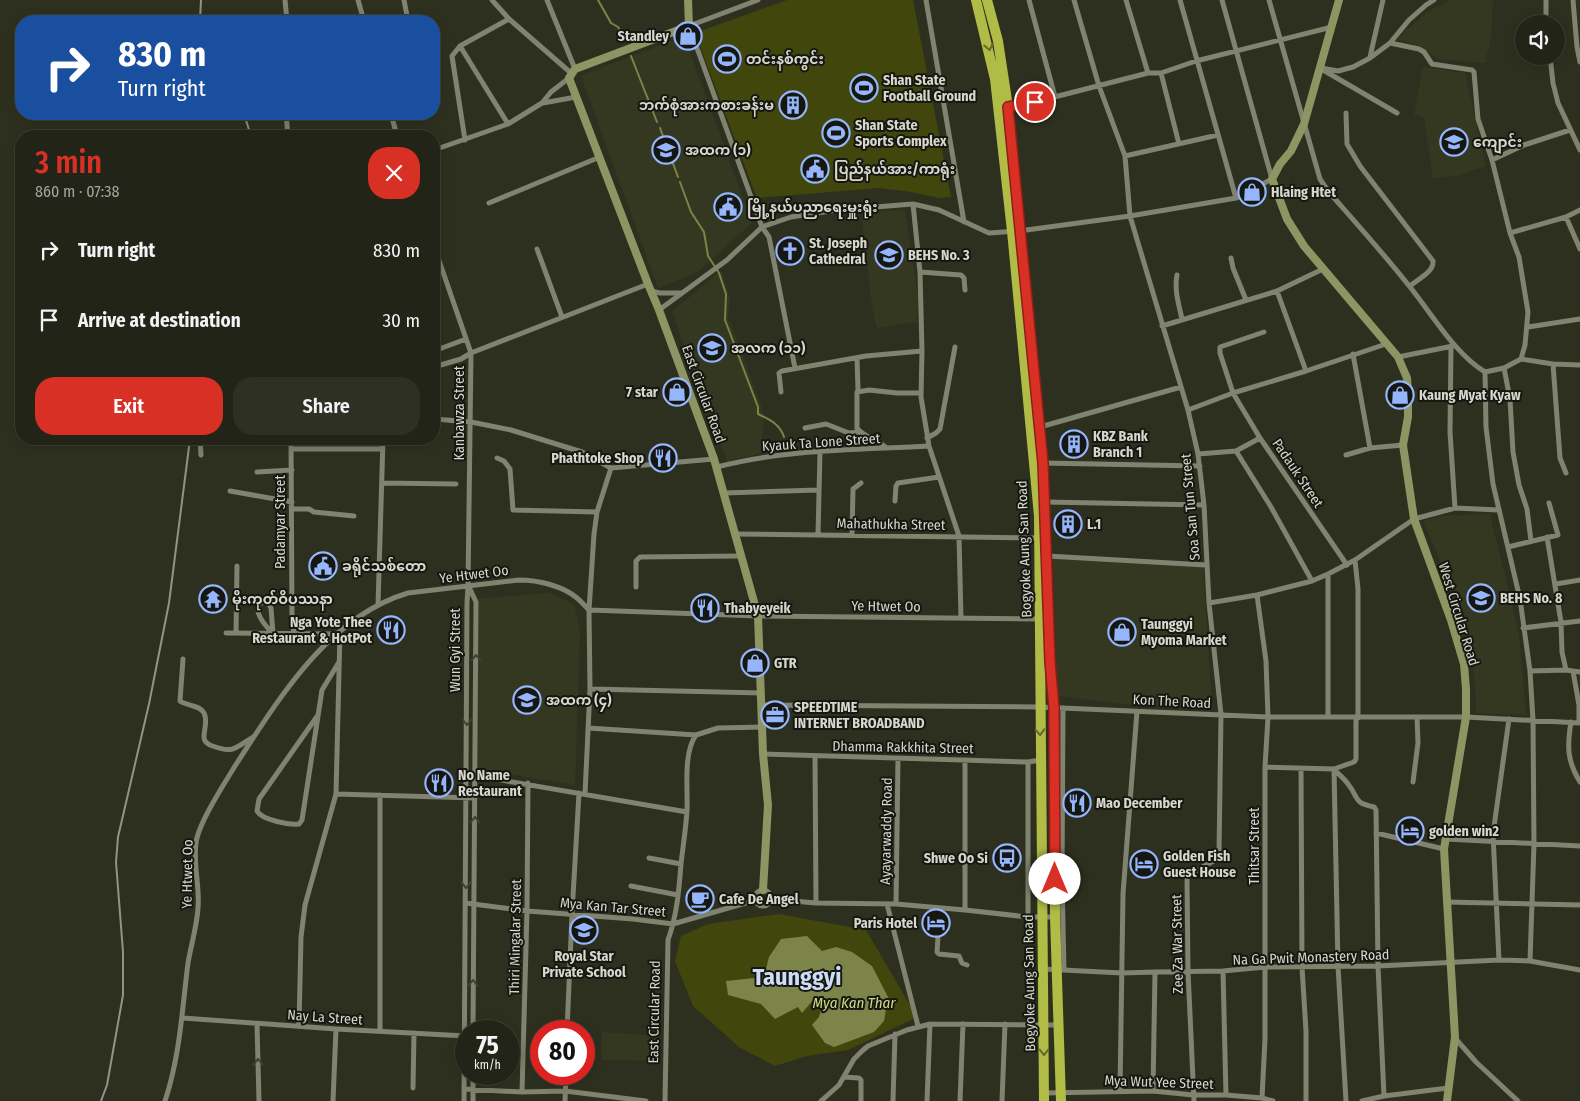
<!DOCTYPE html>
<meta charset="utf-8">
<style>
:root{--surface:#222417;--page:#2e3024;--text:#f1f3f6;--muted:#a2a4a1;--line:#3f4136;--accent:#d93025}
body{margin:0;font-family:"Fira Sans Condensed","Noto Sans Myanmar",sans-serif;background:var(--page);color:var(--text);height:100vh;display:flex;flex-direction:column;font-size:19px;white-space:nowrap}
*{box-sizing:border-box;margin:0}
p{font-size:16px;color:var(--muted)}
.icon{flex:none;width:28px;height:28px;fill:none;stroke:currentColor;stroke-width:2;stroke-linecap:round;stroke-linejoin:round}
.map{position:relative;flex:1;overflow:hidden}
.drawer{position:absolute;left:15px;top:130px;width:425px;height:315px;display:flex;flex-direction:column;background:var(--surface);border-radius:20px;box-shadow:0 2px 12px #0003,0 0 0 1px var(--line)}
.drawer>*{flex:none}
.hud{position:absolute;left:15px;top:15px;width:425px;height:105px;border-radius:20px;box-shadow:0 2px 12px #0003,0 0 0 1px var(--line);background:#1a4fa0;color:#fff;overflow:hidden}
.fabs{position:absolute;left:1515px;top:15px;display:grid;gap:10px}
.fabs a{display:grid;place-items:center;width:50px;height:50px;border-radius:50%;background:var(--surface);box-shadow:0 2px 12px #0003,0 0 0 1px var(--line);font-size:25px}
.speed{position:absolute;left:455px;top:1020px;display:flex;gap:10px;font-size:25px;font-weight:700;text-align:center}
.speed>*{display:grid;place-content:center;width:65px;height:65px;border-radius:50%;background:var(--surface);box-shadow:0 2px 12px #0003,0 0 0 1px var(--line);line-height:1}
.speed small{font-size:12px;font-weight:400}
.speed .limit{border:8px solid #d22;background:#fff;color:#111}
.pin{position:absolute;display:grid;place-items:center;width:42px;height:42px;color:#fff;margin:-21px;border:2px solid #fff;border-radius:50%;box-shadow:0 1px 5px #0007}
.me{position:absolute;width:55px;margin:-28px;rotate:0deg;stroke-linejoin:round;filter:drop-shadow(0 0 4px #0008)}
.turn{display:flex;align-items:center;gap:18px;height:105px;padding:0 20px;font-size:22px}
.turn .icon{width:65px;height:65px;stroke-width:2.5}
.turn b{display:block;font-size:35px;line-height:42px}
.round{display:grid;place-items:center;flex:none;width:52px;height:52px;border-radius:20px;background:var(--page)}
.summary{display:flex;align-items:center;justify-content:space-between;height:85px;padding:0 20px}
h1{font-size:30px;font-weight:600;line-height:38px;color:var(--accent)}
.action{display:flex;gap:10px;margin-top:auto;padding:10px 20px}
.action a{flex:1;height:58px;border-radius:20px;background:var(--accent);color:#fff;font-size:20px;font-weight:600;line-height:58px;text-align:center}
.action a+a{background:var(--page);color:var(--text)}
ul{padding:0;list-style:none}
li{display:flex;align-items:center;gap:15px;height:70px;padding:0 20px}
li div{flex:1}
li b{display:block;font-size:19px}
li em{font-style:normal}
.map>svg:first-child{display:block}
.built{fill:#353820}
.green{fill:#41460d}
.water{fill:#7d844a}
.lines{fill:none;stroke-linecap:round;stroke-linejoin:round}
.stream{stroke:#7d844a;stroke-width:2}
.street{stroke:#80836f;stroke-width:5}
.secondary{stroke:#8e9462;stroke-width:8}
.highway{stroke:#b0bc45;stroke-width:10}
.rail{stroke:#919386;stroke-width:2}
.oneway{stroke:#636a2a}
.oneway2{stroke:#404236}
.route-casing{stroke:#8d1f18;stroke-width:12}
.route{stroke:#d93025;stroke-width:9}
.labels{text-anchor:middle;stroke-width:4;stroke-linejoin:round;paint-order:stroke}
.poi-label{font-size:14px;font-weight:bold;fill:#d6d8cd;stroke:#161710;text-anchor:start}
.street-label{font-size:14px;fill:#d6d8cd;stroke:#161710}
.water-label{font-size:15px;font-style:italic;fill:#d0da84;stroke:#161710}
.town-label{font-size:24px;font-weight:bold;fill:#cfdcf7;stroke:#161710}
</style>
<div class="map">
<svg width="1580" height="1101" viewBox="0 0 1580 1101">
<rect width="100%" height="100%" fill="#2e301f"/>
<path class="built" d="M1450 0H1493L1491 38 1485 63 1438 59 1421 46 1397 39 1426 13Z
M684 36 752 223 696 273 658 288 581 76Z
M1423 67 1465 73 1486 166 1457 176 1433 178 1424 118 1414 114Z
M905 210 918 298 917 322 877 328 873 313 861 212Z
M722 272 730 298 728 320 732 326 764 414 761 453 727 461 672 312 715 275Z
M1490 514 1519 635 1526 715 1476 713V697L1472 655 1438 555 1423 521 1442 516Z
M1053 559 1203 566 1212 706 1134 705 1057 696Z
M549 593 574 604 580 631 575 785 478 769 475 599Z
M601 1032 658 1036 656 1061 602 1060Z"/>
<path class="green" d="M787 0H913L951 197 940 198 911 192 879 188 757 198 695 33Z
M779 914 866 930 917 1017 848 1050 807 1056 775 1066 739 1047 693 1006 675 961 681 936 708 924Z"/>
<path class="water" d="M807 936 822 951 836 947 852 952 872 966 888 997 884 1021 874 1032 834 1047 825 1043 812 1025 819 1017 822 1006 814 999 802 1013 798 1007 775 1019 761 1004 728 995 726 981 764 977 769 957 781 939Z"/>
<g class="lines">
<path class="stream" d="M598 0 611 23 618 27 621 32
M631 56 657 122
M660 128 678 177
M680 182 691 212 704 232 708 256 719 273 726 294 725 320 758 407V414C770 420 780 424 784 437"/>
<path class="street" d="M285 0 287 21
M358 0 364 21
M404 0 408 21
M492 0 509 19 571 73
M547 0 575 69
M758 0 689 26 762 227 769 237 795 368
M926 0 964 222
M1029 0 1055 97
M1074 0 1099 86 1125 156 1130 216 1188 410 1198 454 1204 505 1209 603 1221 714 1219 855 1217 859 1190 874 1187 878 1188 971 1194 1101
M1126 0 1148 73
M1180 0 1236 198
M1269 0 1320 179 1328 191C1356 223 1384 254 1410 287 1432 314 1455 354 1485 372L1504 368 1521 359 1553 364 1580 365
M1573 0 1577 47 1580 62
M1546 24V0
M1390 43 1419 49 1424 52 1432 64 1472 70 1474 72 1478 119 1492 160 1510 233 1519 257 1528 312 1525 345 1521 359
M460 46 508 124
M1550 56 1553 83 1558 103 1580 150
M1370 57 1383 0
M1321 68 1338 71 1353 67 1370 58 1390 43 1409 20 1426 5 1434 0
M1323 70 1397 113
M1161 73 1179 144
M543 103 576 97
M1008 107 1035 102 1148 73H1161L1196 61 1332 27
M1346 113 1347 144 1360 166 1433 261C1434 272 1418 279 1410 286
M286 114 288 136
M391 114 397 136
M386 136 397 134
M465 140 452 56 460 46 509 19
M434 150 508 124 542 103 551 92 569 78
M1125 156 1218 135
M1492 160 1524 145 1570 130
M489 203 600 157
M913 204 920 272 922 351 921 397 929 446 959 536 961 618
M1566 217 1580 249
M1510 233 1566 217 1580 210
M434 246 471 353 468 586 467 603 464 1101
M537 249 562 317
M1231 258 1233 268 1246 300
M920 272 961 275 964 278 965 290
M1177 275C1174 290 1179 305 1182 319
M651 291 660 293H681
M1277 291 1306 371
M659 310 727 260 762 227 791 217 837 210 913 204 939 210 989 233 1019 231 1130 216 1236 198 1272 179 1222 0
M1162 326 1277 291 1323 269
M1528 327 1580 319
M1264 332 1220 347V353L1233 393 1260 438 1347 565
M1451 346 1450 432 1455 508
M434 351 466 339
M1353 354 1370 448
M1398 357 1453 346
M857 358 858 390
M1553 364 1560 458 1566 473
M434 367 461 359 471 353 648 284
M1504 368 1510 399 1513 452 1519 485 1527 509 1531 541
M1485 372 1486 427 1493 484 1520 599 1530 671 1533 720 1534 844 1530 961
M781 392 779 373 782 371 866 356 922 351
M1188 410 1233 393 1306 371 1386 344
M434 419 471 422 511 430 582 452 611 468 714 459
M1040 427 1181 387
M805 428 826 424 849 433 860 432
M927 438 936 433 940 429 955 347
M200 439 201 455
M291 439 292 617 294 634
M886 448C877 438 864 438 857 428V392L869 390 897 393H921
M291 449H383
M1236 451 1271 507 1312 581
M1198 454 1236 451 1260 438
M1346 455 1370 448 1403 445
M497 458 504 461 510 469 513 510 597 512
M1043 463 1200 466
M717 467C786 449 858 450 929 446
M257 472 292 470
M382 483 456 484
M230 491 292 502
M724 493 818 490
M895 501 896 486 898 483 939 477
M1045 502 1204 505
M292 509H309L314 512 354 516
M736 534 1041 538
M818 535 820 452
M852 535 853 489 861 483
M1547 537 1561 622 1562 652 1566 670
M1508 547 1558 535 1549 503
M1047 556 1206 565
M1355 560 1358 589V718
M1328 574V716
M1556 584 1580 580
M469 587 476 602 473 1031
M636 587V561L640 557 742 556
M1257 595 1266 661 1268 717 1265 767V1039L1262 1098
M264 602 268 603 271 608 273 634C266 626 254 614 259 604Z
M1209 603 1257 595 1312 581 1328 574 1355 560 1414 519 1455 508 1499 510
M378 605 383 439
M1523 628 1580 621
M226 633 337 634
M236 633 237 566
M183 659 180 701C187 706 200 705 204 713 208 720 204 729 204 737 204 741 206 743 210 745 233 754 234 749 253 737
M1530 671 1566 670 1580 672
M1573 671 1579 705V723
M590 689 762 693
M762 705 1039 707 1268 717H1466L1580 723
M1063 708 1062 878 1064 970
M318 715 259 799 257 811C262 820 289 825 299 824L302 820 322 690 339 662
M1571 722C1567 746 1567 761 1580 782
M588 728 696 735 718 728 763 727
M763 754 1028 762 1041 760
M815 756 816 903
M965 760V910
M1028 762V917
M1265 767 1334 769 1354 762 1356 759V718
M1301 769 1302 967 1306 1031V1101
M1334 769C1338 774 1344 778 1348 784 1360 799 1352 802 1374 807L1376 810 1378 966 1384 1096
M1334 769 1338 966 1346 1101
M466 774 687 812
M1413 782 1418 743 1417 717
M336 794 475 798
M585 794 590 689 589 610 594 534 597 512 611 468
M380 795V1031
M1376 833 1444 849
M1446 839 1580 846
M649 858 681 864
M631 886 678 895
M755 898a8 8 0 1 1 16 0a8 8 0 1 1-16 0Z
M770 899 816 903 896 904 965 910 1028 917H1055
M1446 902 1580 905
M465 903 527 911 633 919 673 924 756 900
M887 904 918 1026
M896 904 898 758
M940 908 937 952 939 954 959 956 962 963 967 965
M1499 960 1493 834 1509 719
M1043 969 1122 973 1155 972 1223 971 1265 967 1378 966 1499 960 1530 961 1580 970
M1223 971 1226 1095
M183 1018 336 1029 466 1036
M257 1024 259 1101
M299 1026 301 937 305 905 336 794 340 632
M567 1031 572 914 579 793
M1455 1038 1476 1062 1518 1101
M844 1077 859 1078 861 1080V1101
M413 1088 414 1033
M464 1089 522 1092 565 1091 646 1101
M1120 1090 1123 894 1137 711
M1153 1091 1155 972
M522 1092 527 911 528 783
M1044 1093 1153 1091 1193 1095H1226L1262 1098 1273 1101
M165 1101C180 1056 182 1010 188 963 191 945 197 926 198 908 200 886 193 865 196 843 198 824 224 784 235 766 278 700 327 617 408 593L519 580C538 580 563 586 577 598 582 602 585 606 589 610L758 616 1040 619
M333 1101 336 1029
M473 1101V1074
M565 1101 566 1074
M665 1101 668 940C677 915 679 890 681 864 683 846 686 828 687 810 688 788 683 753 696 735
M821 1101 839 1085 854 1059 862 1051 868 1046 907 1030 930 1024 1059 1025
M893 1101 895 1034
M927 1101 930 1024
M960 1101 963 1024
M1002 1101 1005 1024
M1362 1101 1384 1096 1448 1088"/>
<path class="secondary" d="M688 0 689 26 575 69 569 78 648 284 659 310 714 459 758 616 763 754 768 805 763 890
M1339 0 1304 124 1291 151 1280 164 1272 179 1287 219 1304 246 1398 357 1407 378 1408 391V417L1403 445 1414 519 1451 620 1464 664 1466 689V717L1444 849 1455 1037 1447 1101"/>
<path class="highway" d="M976 0 995 79 1012 231 1039 516 1044 1101
M987 0 998 41 1008 107 1043 463 1050 662 1054 708 1055 917 1061 1101"/>
<path class="rail" d="M200 21 201 0
M244 114 251 136
M101 1101 107 1085 123 995V952L116 862 118 837 149 704 169 603 190 439"/>
</g>
<defs><path id="oneway-chevron" d="M-2-3.5L2.5 0L-2 3.5" fill="none" stroke-width="1.6" stroke-linecap="round" stroke-linejoin="round" transform="scale(1.25)"/></defs>
<g class="oneway">
<use href="#oneway-chevron" transform="translate(989 47) rotate(77)"/>
<use href="#oneway-chevron" transform="translate(1040 732) rotate(88)"/>
<use href="#oneway-chevron" transform="translate(1044 1052) rotate(90)"/>
</g>
<g class="oneway2">
<use href="#oneway-chevron" transform="translate(476 658) rotate(-90)"/>
<use href="#oneway-chevron" transform="translate(467 722) rotate(90)"/>
<use href="#oneway-chevron" transform="translate(475 820) rotate(-89)"/>
<use href="#oneway-chevron" transform="translate(466 885) rotate(91)"/>
<use href="#oneway-chevron" transform="translate(473 983) rotate(-89)"/>
<use href="#oneway-chevron" transform="translate(258 1062) rotate(-91)"/>
</g>
<g class="lines">
<g class="route-casing">
<path id="route" d="M1035 102 1008 107 1043 463 1050 662 1054 708 1055 879"/>
</g>
<use href="#route" class="route"/>
</g>
<defs>
<g id="shop-ring" transform="scale(1.4375)"><circle r="9.5" fill="#161710" stroke="#95b6fd" stroke-width="1.5"/><path d="M-5-2.5h2.3a2.7 3.5 0 0 1 5.4 0H5L5.5 6h-11ZM-1.5-2.5h3a1.5 2.3 0 0 0-3 0Z" fill="#95b6fd"/></g>
<g id="stadium-ring" transform="scale(1.4375)"><circle r="9.5" fill="#161710" stroke="#95b6fd" stroke-width="1.5"/><path d="M0-5a6.5 5 0 1 0 0 10a6.5 5 0 1 0 0-10ZM-3.5-1.8h7v3.6h-7Z" fill="#95b6fd"/></g>
<g id="building-ring" transform="scale(1.4375)"><circle r="9.5" fill="#161710" stroke="#95b6fd" stroke-width="1.5"/><path d="M-4-6H4V6H1V3H-1V6H-4ZM-2.5-4.3h1.7v1.8h-1.7ZM.8-4.3h1.7v1.8H.8ZM-2.5-1h1.7V.8h-1.7ZM.8-1h1.7V.8H.8Z" fill="#95b6fd"/></g>
<g id="school-ring" transform="scale(1.4375)"><circle r="9.5" fill="#161710" stroke="#95b6fd" stroke-width="1.5"/><path d="M0-5L7-2L0 1L-7-2ZM-4 1L0 2.5L4 1V4Q0 6-4 4Z" fill="#95b6fd"/></g>
<g id="civic-ring" transform="scale(1.4375)"><circle r="9.5" fill="#161710" stroke="#95b6fd" stroke-width="1.5"/><path d="M-.6-6.5H3V-4.5H.6V-3L4-1V1h2V6H-6V1h2V-1L-.6-3ZM-1.2 2.5V6h2.4V2.5Z" fill="#95b6fd"/></g>
<g id="church-ring" transform="scale(1.4375)"><circle r="9.5" fill="#161710" stroke="#95b6fd" stroke-width="1.5"/><path d="M-1.2-6h2.4v3.5h3.3v2.4h-3.3V6h-2.4V-.1h-3.3v-2.4h3.3Z" fill="#95b6fd"/></g>
<g id="restaurant-ring" transform="scale(1.4375)"><circle r="9.5" fill="#161710" stroke="#95b6fd" stroke-width="1.5"/><path d="M-5-6h1v4h1v-4h1v4h1v-4h1v5L-1.5 .5V6h-2V.5L-5-1ZM5-6V6H3V1.5H1.5Q1.5-4 5-6Z" fill="#95b6fd"/></g>
<g id="temple-ring" transform="scale(1.4375)"><circle r="9.5" fill="#161710" stroke="#95b6fd" stroke-width="1.5"/><path d="M0-6L5-2H3V0L6.5 2.5H4V6H1.5V3h-3V6H-4V2.5H-6.5L-3 0V-2H-5Z" fill="#95b6fd"/></g>
<g id="office-ring" transform="scale(1.4375)"><circle r="9.5" fill="#161710" stroke="#95b6fd" stroke-width="1.5"/><path d="M-6-3h4V-5.5h4V-3h4V5H-6ZM-1-4.5V-3h2v-1.5ZM-6 0V1H6V0Z" fill="#95b6fd"/></g>
<g id="hotel-ring" transform="scale(1.4375)"><circle r="9.5" fill="#161710" stroke="#95b6fd" stroke-width="1.5"/><path d="M-6-4.5h1.5V1H6V5H4.5V3h-9V5H-6ZM-4 0a1.8 1.8 0 1 1 3.6 0ZM.5 0V-2.5h3Q6-2.5 6 0Z" fill="#95b6fd"/></g>
<g id="bus-ring" transform="scale(1.4375)"><circle r="9.5" fill="#161710" stroke="#95b6fd" stroke-width="1.5"/><path d="M-5-6H5V4H4V6H2V4H-2V6H-4V4H-5ZM-3.5-4V0h7V-4ZM-3.5 1.2v1.5H-2V1.2ZM2 1.2v1.5H3.5V1.2Z" fill="#95b6fd"/></g>
<g id="cafe-ring" transform="scale(1.4375)"><circle r="9.5" fill="#161710" stroke="#95b6fd" stroke-width="1.5"/><path d="M-5.5-4.5H6V0H3Q3 3.5 0 3.5H-2.5Q-5.5 3.5-5.5 0ZM3-3.2v2h1.7v-2ZM-6 4.5H4V6H-6Z" fill="#95b6fd"/></g>
</defs>
<g fill-rule="evenodd">
<use href="#shop-ring" x="688" y="36"/>
<use href="#stadium-ring" x="727" y="59"/>
<use href="#stadium-ring" x="864" y="88"/>
<use href="#building-ring" x="793" y="105"/>
<use href="#stadium-ring" x="836" y="133"/>
<use href="#school-ring" x="1454" y="142"/>
<use href="#school-ring" x="666" y="150"/>
<use href="#civic-ring" x="815" y="169"/>
<use href="#shop-ring" x="1252" y="192"/>
<use href="#civic-ring" x="728" y="207"/>
<use href="#church-ring" x="790" y="251"/>
<use href="#school-ring" x="889" y="255"/>
<use href="#school-ring" x="712" y="348"/>
<use href="#shop-ring" x="677" y="392"/>
<use href="#shop-ring" x="1400" y="395"/>
<use href="#building-ring" x="1074" y="444"/>
<use href="#restaurant-ring" x="663" y="458"/>
<use href="#building-ring" x="1068" y="524"/>
<use href="#civic-ring" x="323" y="566"/>
<use href="#school-ring" x="1481" y="598"/>
<use href="#temple-ring" x="213" y="599"/>
<use href="#restaurant-ring" x="705" y="608"/>
<use href="#restaurant-ring" x="391" y="630"/>
<use href="#shop-ring" x="1122" y="632"/>
<use href="#shop-ring" x="755" y="663"/>
<use href="#school-ring" x="527" y="700"/>
<use href="#office-ring" x="775" y="715"/>
<use href="#restaurant-ring" x="439" y="783"/>
<use href="#restaurant-ring" x="1077" y="803"/>
<use href="#hotel-ring" x="1410" y="831"/>
<use href="#bus-ring" x="1007" y="858"/>
<use href="#hotel-ring" x="1144" y="864"/>
<use href="#cafe-ring" x="700" y="899"/>
<use href="#hotel-ring" x="936" y="923"/>
<use href="#school-ring" x="584" y="930"/>
</g>
<g class="labels">
<g class="poi-label">
<text x="669" y="41" text-anchor="end">Standley</text>
<text x="746" y="64">တင်းနစ်ကွင်း</text>
<text x="883" y="85">Shan State<tspan x="883" dy="16">Football Ground</tspan></text>
<text x="774" y="110" text-anchor="end">ဘက်စုံအားကစားခန်းမ</text>
<text x="855" y="130">Shan State<tspan x="855" dy="16">Sports Complex</tspan></text>
<text x="1473" y="147">ကျောင်း</text>
<text x="685" y="155">အထက (၁)</text>
<text x="834" y="174">ပြည်နယ်အား/ကာရုံး</text>
<text x="1271" y="197">Hlaing Htet</text>
<text x="747" y="212">မြို့နယ်ပညာရေးမှူးရုံး</text>
<text x="809" y="248">St. Joseph<tspan x="809" dy="16">Cathedral</tspan></text>
<text x="908" y="260">BEHS No. 3</text>
<text x="731" y="353">အလက (၁၁)</text>
<text x="658" y="397" text-anchor="end">7 star</text>
<text x="1419" y="400">Kaung Myat Kyaw</text>
<text x="1093" y="441">KBZ Bank<tspan x="1093" dy="16">Branch 1</tspan></text>
<text x="644" y="463" text-anchor="end">Phathtoke Shop</text>
<text x="1087" y="529">L.1</text>
<text x="342" y="571">ခရိုင်သစ်တော</text>
<text x="1500" y="603">BEHS No. 8</text>
<text x="232" y="604">မိုးကုတ်ဝိပဿနာ</text>
<text x="724" y="613">Thabyeyeik</text>
<text x="372" y="627" text-anchor="end">Nga Yote Thee<tspan x="372" dy="16">Restaurant &amp; HotPot</tspan></text>
<text x="1141" y="629">Taunggyi<tspan x="1141" dy="16">Myoma Market</tspan></text>
<text x="774" y="668">GTR</text>
<text x="546" y="705">အထက (၄)</text>
<text x="794" y="712">SPEEDTIME<tspan x="794" dy="16">INTERNET BROADBAND</tspan></text>
<text x="458" y="780">No Name<tspan x="458" dy="16">Restaurant</tspan></text>
<text x="1096" y="808">Mao December</text>
<text x="1429" y="836">golden win2</text>
<text x="1163" y="861">Golden Fish<tspan x="1163" dy="16">Guest House</tspan></text>
<text x="988" y="863" text-anchor="end">Shwe Oo Si</text>
<text x="719" y="904">Cafe De Angel</text>
<text x="917" y="928" text-anchor="end">Paris Hotel</text>
<text x="584" y="961" text-anchor="middle">Royal Star<tspan x="584" dy="16">Private School</tspan></text>
</g>
<g class="street-label">
<text transform="translate(704 394) rotate(70)" y="5">East Circular Road</text>
<text transform="translate(459 413) rotate(-90)" y="5">Kanbawza Street</text>
<text transform="translate(821 442) rotate(-4)" y="5">Kyauk Ta Lone Street</text>
<text transform="translate(1298 473) rotate(56)" y="5">Padauk Street</text>
<text transform="translate(1190 507) rotate(-95)" y="5">Soa San Tun Street</text>
<text transform="translate(280 522) rotate(-90)" y="5">Padamyar Street</text>
<text transform="translate(891 524) rotate(1)" y="5">Mahathukha Street</text>
<text transform="translate(1024 549) rotate(-92)" y="5">Bogyoke Aung San Road</text>
<text transform="translate(474 574) rotate(-7)" y="5">Ye Htwet Oo</text>
<text transform="translate(886 606) rotate(1)" y="5">Ye Htwet Oo</text>
<text transform="translate(1459 614) rotate(73)" y="5">West Circular Road</text>
<text transform="translate(455 650) rotate(-90)" y="5">Wun Gyi Street</text>
<text transform="translate(1172 701) rotate(3)" y="5">Kon The Road</text>
<text transform="translate(903 747) rotate(1)" y="5">Dhamma Rakkhita Street</text>
<text transform="translate(886 831) rotate(-89)" y="5">Ayayarwaddy Road</text>
<text transform="translate(1254 846) rotate(-90)" y="5">Thitsar Street</text>
<text transform="translate(187 874) rotate(-89)" y="5">Ye Htwet Oo</text>
<text transform="translate(613 907) rotate(5)" y="5">Mya Kan Tar Street</text>
<text transform="translate(515 937) rotate(-89)" y="5">Thiri Mingalar Street</text>
<text transform="translate(1177 944) rotate(-91)" y="5">Zee Za War Street</text>
<text transform="translate(1311 957) rotate(-2)" y="5">Na Ga Pwit Monastery Road</text>
<text transform="translate(1029 983) rotate(-91)" y="5">Bogyoke Aung San Road</text>
<text transform="translate(654 1012) rotate(-89)" y="5">East Circular Road</text>
<text transform="translate(325 1017) rotate(4)" y="5">Nay La Street</text>
<text transform="translate(1159 1082) rotate(2)" y="5">Mya Wut Yee Street</text>
</g>
<g class="water-label">
<text x="854" y="1008">Mya Kan Thar</text>
</g>
<g class="town-label">
<text x="797" y="985">Taunggyi</text>
</g>
</g>
</svg>
<div class="fabs">
<a><svg class="icon" aria-label="sound" viewBox="0 0 24 24"><path d="M4 9h4l5-4v14l-5-4H4zM17 9q2 3 0 6"/></svg></a>
</div>
<div class="speed"><div>75<small>km/h</small></div><div class="limit">80</div></div>
<div class="pin" style="left:1035px;top:102px;background:#d93025"><svg class="icon" aria-label="arrive" viewBox="0 0 24 24"><path d="M6 21V4h12l-3 4 3 4H6"/></svg></div>
<svg class="me" style="left:1055px;top:879px" viewBox="-20 -20 40 40"><circle r="19" fill="#fff"/><path d="M0-13L10 11 0 6-10 11z" fill="#d93025"/></svg>
<div class="hud">
<div class="turn"><svg class="icon" aria-label="right" viewBox="0 0 24 24"><path d="M7 20v-9h11M14 6l5 5-5 5"/></svg><div><b>830 m</b>Turn right</div></div>
</div>
<section class="drawer">
<div class="summary"><div><h1>3 min</h1><p>860 m · 07:38</p></div><a class="round" style="background:#d93025;color:#fff"><svg class="icon" aria-label="close" viewBox="0 0 24 24"><path d="M6 6l12 12M18 6L6 18"/></svg></a></div>
<ul>
<li><svg class="icon" aria-label="right" viewBox="0 0 24 24"><path d="M7 20v-9h11M14 6l5 5-5 5"/></svg><div><b>Turn right</b></div><em>830 m</em></li>
<li><svg class="icon" aria-label="arrive" viewBox="0 0 24 24"><path d="M6 21V4h12l-3 4 3 4H6"/></svg><div><b>Arrive at destination</b></div><em>30 m</em></li>
</ul>
<div class="action"><a>Exit</a><a>Share</a></div>
</section>
</div>
